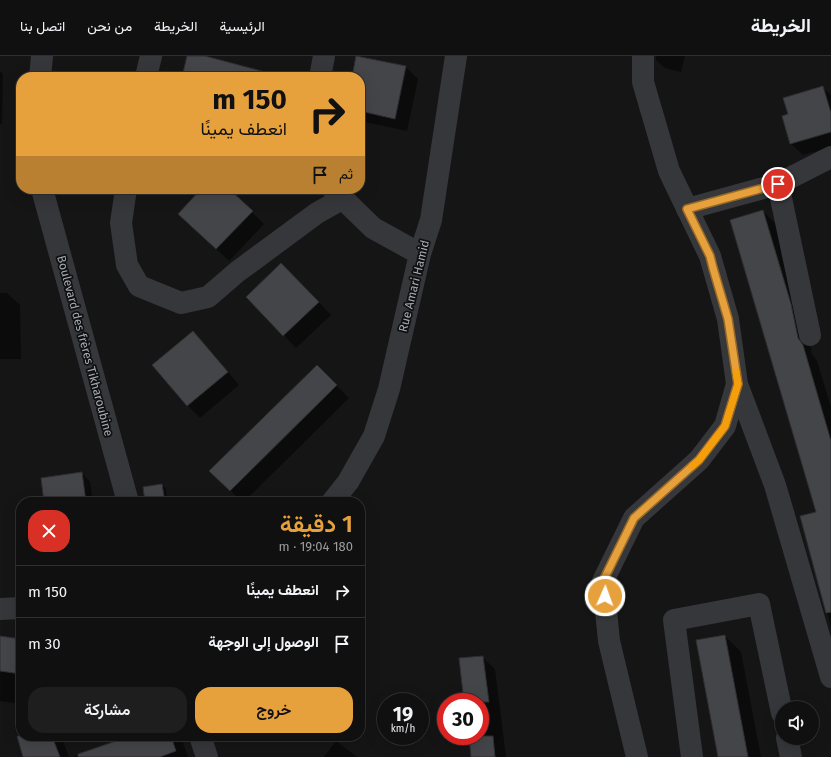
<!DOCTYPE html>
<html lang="ar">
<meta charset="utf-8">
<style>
:root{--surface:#101010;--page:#1e1e1e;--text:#f1f3f6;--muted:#9c9d9f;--line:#303030;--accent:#e6a13d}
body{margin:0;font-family:"Fira Sans",Vazirmatn,sans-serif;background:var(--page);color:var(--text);direction:rtl;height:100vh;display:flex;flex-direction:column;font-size:15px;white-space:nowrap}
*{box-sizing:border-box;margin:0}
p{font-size:13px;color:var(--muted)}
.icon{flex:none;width:22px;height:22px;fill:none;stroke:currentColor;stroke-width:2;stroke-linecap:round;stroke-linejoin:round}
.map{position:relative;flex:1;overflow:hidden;direction:ltr}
.side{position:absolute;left:16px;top:441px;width:349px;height:244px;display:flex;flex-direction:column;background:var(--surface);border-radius:16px;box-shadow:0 4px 16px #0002,0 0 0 1px var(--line);direction:rtl}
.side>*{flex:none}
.top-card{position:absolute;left:16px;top:16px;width:349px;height:122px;border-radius:16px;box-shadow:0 4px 16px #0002,0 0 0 1px var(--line);direction:rtl;background:#e6a13d;color:#111;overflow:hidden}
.tools{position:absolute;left:775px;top:645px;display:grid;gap:8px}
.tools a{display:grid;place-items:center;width:44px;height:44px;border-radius:50%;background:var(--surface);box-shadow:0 4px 16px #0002,0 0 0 1px var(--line);font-size:20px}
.speed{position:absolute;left:377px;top:637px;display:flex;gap:8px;font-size:20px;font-weight:700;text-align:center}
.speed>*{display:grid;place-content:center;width:52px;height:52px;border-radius:50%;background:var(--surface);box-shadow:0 4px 16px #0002,0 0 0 1px var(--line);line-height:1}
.speed small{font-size:10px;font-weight:400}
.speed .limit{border:6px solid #d22;background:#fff;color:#111}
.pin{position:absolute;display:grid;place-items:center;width:34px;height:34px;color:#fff;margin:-17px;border:2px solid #fff;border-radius:50%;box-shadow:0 1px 4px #0007}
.me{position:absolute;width:44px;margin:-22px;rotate:2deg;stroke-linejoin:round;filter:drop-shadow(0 0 3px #0008)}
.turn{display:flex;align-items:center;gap:14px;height:84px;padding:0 12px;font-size:18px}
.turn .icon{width:52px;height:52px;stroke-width:2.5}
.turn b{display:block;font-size:28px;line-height:34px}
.then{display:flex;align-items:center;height:38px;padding:0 12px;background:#0003;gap:8px;font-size:15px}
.round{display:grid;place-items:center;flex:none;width:42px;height:42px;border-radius:16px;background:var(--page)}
.headline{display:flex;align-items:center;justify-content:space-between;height:68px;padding:0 12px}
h1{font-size:24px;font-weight:600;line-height:30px;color:var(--accent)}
.action{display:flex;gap:8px;margin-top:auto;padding:8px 12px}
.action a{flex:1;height:46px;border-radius:16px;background:var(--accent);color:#111;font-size:16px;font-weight:600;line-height:46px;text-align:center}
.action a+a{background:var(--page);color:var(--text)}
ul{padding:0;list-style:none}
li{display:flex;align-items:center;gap:12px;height:52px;padding:0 12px;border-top:1px solid var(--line)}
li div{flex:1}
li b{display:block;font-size:15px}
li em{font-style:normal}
header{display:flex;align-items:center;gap:24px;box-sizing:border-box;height:56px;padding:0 20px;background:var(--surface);border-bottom:1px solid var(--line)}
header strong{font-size:19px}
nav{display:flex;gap:22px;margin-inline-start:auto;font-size:14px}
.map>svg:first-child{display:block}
.shadow{fill:#0007}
.building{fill:#444549;stroke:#2f2f32}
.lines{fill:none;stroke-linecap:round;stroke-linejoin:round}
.minor{stroke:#36373b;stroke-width:22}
.route-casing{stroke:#966928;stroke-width:10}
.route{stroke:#e6a13d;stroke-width:7}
.slow{stroke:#f59e0b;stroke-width:7}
.labels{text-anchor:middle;stroke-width:3.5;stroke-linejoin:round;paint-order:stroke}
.street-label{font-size:12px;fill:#a7adb6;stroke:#101011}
</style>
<header>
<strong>الخريطة</strong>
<nav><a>الرئيسية</a><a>الخريطة</a><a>من نحن</a><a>اتصل بنا</a></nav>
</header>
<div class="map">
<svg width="831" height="701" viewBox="0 0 831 701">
<rect width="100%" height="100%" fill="#151516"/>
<path class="shadow" d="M357 0 406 11 418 23 407 75 360 65V21H353Z
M656 0H685L681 16 665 12 656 4Z
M0 15 3 18 2 68H0Z
M823 32 831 39V91L803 99 790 87 789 59Z
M203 133H228L264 168 229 205 192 170Z
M763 155 778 170 805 263 812 298 817 305 831 351V571L801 461 817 457Z
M294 220 331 259 296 292 284 279Z
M0 237H7L20 249 21 303H0Z
M193 276 205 289 239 329 200 362 188 350 154 309Z
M317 310 349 342 244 446H242L211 415Z
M82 417 90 426 93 446H45Z
M162 429 166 433 167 446H146Z
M725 580 741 596 761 701H719Z
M0 581 21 584V648L0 645Z
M482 601 495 613 506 701H472L470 680H480V646H465Z
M21 668V680H61L69 701H25L14 669Z
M133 680H181L188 701H73Z
M336 685 357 701H324Z"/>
<path class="building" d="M187 0H205L265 16 264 21H182Z
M356 0 406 10 395 63 360 55V21H352Z
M823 30 831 57V76L790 88 782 60 788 58 783 42Z
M201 133H229L253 155 216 193 178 158Z
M763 154 791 248 798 282 803 289 831 385V556L826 557 800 460 816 456 730 164Z
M281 207 319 246 283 280 246 241Z
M193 275 228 316 187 350 152 309Z
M317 309 337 329 230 435 209 415Z
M82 416 86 446H44L41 422Z
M162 428 165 446H145L143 431Z
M725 579 748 701H718L696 584Z
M0 580 21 583V618L0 615Z
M483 600 489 646H464L459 602Z
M17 680H52L60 701H23Z
M131 680H171L176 695 160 701H78V698Z
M469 680H493L495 701H471Z"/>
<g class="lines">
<path class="minor" d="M40 21 42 0
M146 21 151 0
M320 21 324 0
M778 128 810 279
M42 133 128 446
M126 133 121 167 127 209 139 230 181 247 208 241 237 216 317 157 342 143
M333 133 373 172 420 198
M687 153 778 128 831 101
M737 328 775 429 831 621
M332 446 348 426 374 380 389 333 420 198 431 164 456 0
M0 553 21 552
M200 680 207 701
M787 682 791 701
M637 701 609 585 603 525 634 462 699 404 725 370 737 328 728 263 710 200 669 115 643 26V0
M692 701 674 564 759 548 782 657"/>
</g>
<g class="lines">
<g class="route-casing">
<path id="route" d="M605 540 603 525 634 462 699 404 725 370 738 328 728 263 713 212 710 200 687 153 778 128"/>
</g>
<use href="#route" class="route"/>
<path class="slow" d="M692 410 699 404 725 370 738 328 736 316"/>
</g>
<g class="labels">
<g class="street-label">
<text transform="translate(414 230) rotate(-76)" y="4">Rue Amari Hamid</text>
<text transform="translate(85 290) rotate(75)" y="4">Boulevard des frères Tikharoubine</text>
</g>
</g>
</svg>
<div class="tools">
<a><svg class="icon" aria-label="sound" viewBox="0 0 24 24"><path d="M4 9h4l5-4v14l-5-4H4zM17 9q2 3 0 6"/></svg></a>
</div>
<div class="speed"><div>19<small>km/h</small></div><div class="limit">30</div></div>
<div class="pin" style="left:778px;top:128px;background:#d93025"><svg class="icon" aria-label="arrive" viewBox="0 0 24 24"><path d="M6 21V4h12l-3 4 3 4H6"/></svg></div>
<svg class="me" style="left:605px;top:540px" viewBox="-20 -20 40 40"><circle r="17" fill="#e6a13d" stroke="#fff" stroke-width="3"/><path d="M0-11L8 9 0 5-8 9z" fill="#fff"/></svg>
<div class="top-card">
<div class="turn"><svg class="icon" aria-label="right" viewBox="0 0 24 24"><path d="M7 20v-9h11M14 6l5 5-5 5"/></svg><div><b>150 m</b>انعطف يمينًا</div></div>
<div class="then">ثم<svg class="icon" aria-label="arrive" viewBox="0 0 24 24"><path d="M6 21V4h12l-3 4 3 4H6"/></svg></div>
</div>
<section class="side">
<div class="headline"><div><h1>1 دقيقة</h1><p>180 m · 19:04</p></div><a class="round" style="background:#d93025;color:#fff"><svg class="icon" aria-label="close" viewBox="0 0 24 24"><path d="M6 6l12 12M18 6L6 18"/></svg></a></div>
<ul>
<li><svg class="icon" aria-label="right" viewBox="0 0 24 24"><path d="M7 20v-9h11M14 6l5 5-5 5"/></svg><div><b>انعطف يمينًا</b></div><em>150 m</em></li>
<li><svg class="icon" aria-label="arrive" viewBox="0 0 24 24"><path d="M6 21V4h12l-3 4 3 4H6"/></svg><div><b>الوصول إلى الوجهة</b></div><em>30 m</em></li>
</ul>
<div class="action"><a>خروج</a><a>مشاركة</a></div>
</section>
</div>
